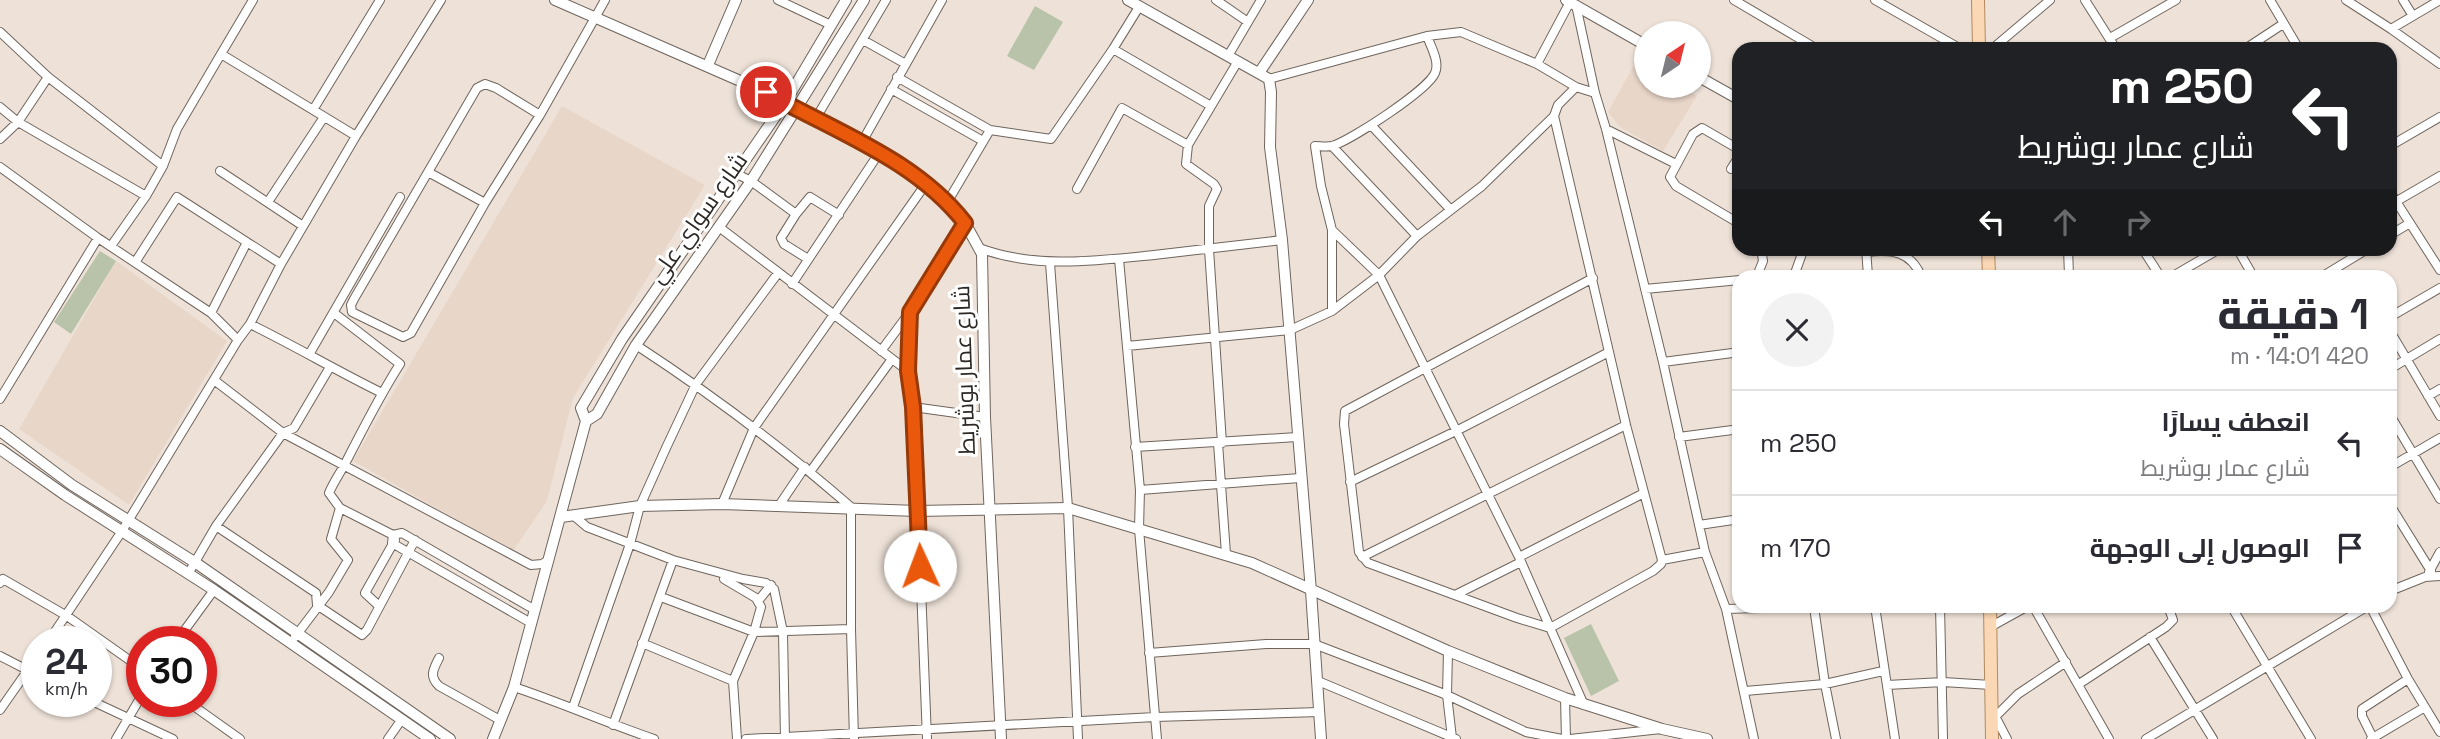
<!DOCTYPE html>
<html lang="ar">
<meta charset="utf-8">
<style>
:root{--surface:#fff;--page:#f2f2f3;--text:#2b2b33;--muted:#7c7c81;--line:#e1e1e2}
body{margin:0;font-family:"Space Grotesk",Cairo,sans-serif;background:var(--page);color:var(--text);direction:rtl;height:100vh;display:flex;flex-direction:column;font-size:26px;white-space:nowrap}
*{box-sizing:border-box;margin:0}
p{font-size:23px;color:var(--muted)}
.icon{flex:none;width:38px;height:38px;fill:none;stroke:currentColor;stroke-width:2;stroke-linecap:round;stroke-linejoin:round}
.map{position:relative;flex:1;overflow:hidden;direction:ltr}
.panel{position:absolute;left:1732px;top:270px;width:665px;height:343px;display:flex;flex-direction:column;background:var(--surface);border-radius:21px;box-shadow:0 2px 5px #0004;direction:rtl}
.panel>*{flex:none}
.hud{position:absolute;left:1732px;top:42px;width:665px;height:214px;border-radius:21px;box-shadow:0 2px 5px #0004;direction:rtl;background:#202124;color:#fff;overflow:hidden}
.needle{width:46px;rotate:35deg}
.fabs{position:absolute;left:1634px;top:21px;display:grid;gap:14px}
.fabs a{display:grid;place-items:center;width:77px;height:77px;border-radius:50%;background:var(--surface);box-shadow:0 2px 5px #0004;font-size:35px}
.speed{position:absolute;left:21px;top:626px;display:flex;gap:14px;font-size:35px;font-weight:700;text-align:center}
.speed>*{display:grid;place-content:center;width:91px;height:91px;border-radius:50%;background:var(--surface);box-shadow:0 2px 5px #0004;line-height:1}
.speed small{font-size:18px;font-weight:400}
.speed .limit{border:10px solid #d22;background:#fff;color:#111}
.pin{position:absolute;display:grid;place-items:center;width:60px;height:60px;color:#fff;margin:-30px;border:4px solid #fff;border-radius:50%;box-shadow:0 2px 7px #0007}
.me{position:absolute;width:77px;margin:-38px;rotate:358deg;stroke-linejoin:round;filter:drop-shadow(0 0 5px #0008)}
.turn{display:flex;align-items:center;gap:24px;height:147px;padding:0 28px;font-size:32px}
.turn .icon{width:91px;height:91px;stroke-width:2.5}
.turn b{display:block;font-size:49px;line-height:60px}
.lanes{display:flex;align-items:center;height:66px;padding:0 28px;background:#0003;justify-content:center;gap:35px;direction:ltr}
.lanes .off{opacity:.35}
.round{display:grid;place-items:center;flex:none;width:74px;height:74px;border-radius:37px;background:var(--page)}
.headline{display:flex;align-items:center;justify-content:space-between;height:119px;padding:0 28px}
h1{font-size:42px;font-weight:800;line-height:52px}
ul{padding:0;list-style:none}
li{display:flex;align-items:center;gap:21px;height:105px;padding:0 28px;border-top:2px solid var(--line)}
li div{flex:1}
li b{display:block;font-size:26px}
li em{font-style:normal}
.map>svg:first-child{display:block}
.built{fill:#e8d6c8}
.green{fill:#b8c3a9}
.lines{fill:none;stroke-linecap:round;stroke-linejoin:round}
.street-casing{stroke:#6f655d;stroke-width:10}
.secondary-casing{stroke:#6f655d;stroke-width:12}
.primary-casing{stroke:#b08a62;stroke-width:14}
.street{stroke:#fff;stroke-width:8}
.secondary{stroke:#fff;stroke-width:10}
.primary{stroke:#fad8b5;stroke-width:12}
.route-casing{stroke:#983908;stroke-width:18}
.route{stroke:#ea580c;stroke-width:12}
.labels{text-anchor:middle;stroke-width:6;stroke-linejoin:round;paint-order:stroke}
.street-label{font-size:23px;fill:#2d2824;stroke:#fff}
</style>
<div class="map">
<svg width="2440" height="739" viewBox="0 0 2440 739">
<rect width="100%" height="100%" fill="#eee2d8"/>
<path class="built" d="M1639 56 1647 62V86H1682L1697 96 1663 151 1620 127 1608 112Z
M562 106 705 185 573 398 547 501 513 551 353 461Z
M116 261 227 341 129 505 19 429Z"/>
<path class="green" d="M1035 6 1063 22 1034 70 1007 56Z
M100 251 116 261 71 334 54 322Z
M1591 624 1619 681 1591 696 1564 638Z"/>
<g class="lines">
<g class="street-casing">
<path id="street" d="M253 0 221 54 356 136
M778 0 831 25
M1216 0 1248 22 1261 0
M1734 0 1817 49
M1875 0 1961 49
M2085 0 2116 49
M2270 0 2299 49
M2346 0 2391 29 2440 64
M2403 0 2413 16
M1576 5 1595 93 1606 129 1663 362 1705 552 1726 609 1754 739
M2391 29 2440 0
M0 32 48 77 163 166 177 129 221 54
M1427 36C1431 47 1440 62 1435 73 1428 90 1350 141 1332 146 1327 147 1320 146 1315 146L1321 186 1332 230 1379 275 1519 557 1584 705
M2110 38 2176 0
M863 40 904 63
M1113 49 1211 106
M1992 49 2050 0
M2245 49 2283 24
M1228 56 1248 22
M1537 64 1571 0
M897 77 990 130
M1269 79 1427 36 1461 32 1537 64 1576 87
M891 89 983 141
M0 107 18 122 146 196
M313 110 380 0
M540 115 496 88 485 84 477 88 354 299 351 305 352 312 403 337 411 333 485 203 540 115 605 0
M1554 116 1626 425 1662 560
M816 118 886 0
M1371 125 1450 209
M1606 129 1676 164
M0 139 18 122 48 77
M862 142 942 0
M1188 145 1186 164 1214 184 1217 189 1209 206V249L1222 443
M1332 146 1417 236
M2390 146 2440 117
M1740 150 1702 128 1693 134 1670 177 1676 186 1740 224
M0 167 98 238 211 313 238 340
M1731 169 1740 155
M220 171 303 226
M428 172 485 203
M737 174 751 181 796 214 781 238 784 244 808 259
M1077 189 1122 108 1188 145 1238 61
M2390 192 2440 270
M948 201 990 130 1051 139 1113 49 1139 7
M2397 201 2440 176
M268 202 324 117
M796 214 810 197 839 215
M719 227 908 371
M1332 230V311
M2390 235 2410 223
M111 246 146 196 163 166
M979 248C1035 269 1095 261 1154 255 1197 250 1239 245 1282 240
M1866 248 1868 276
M2068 248 2069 276
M2142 248 2160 276
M2237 248 2253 276
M1868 252C1892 249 1911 252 1921 276
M1119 259 1140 490 1139 529 1157 739
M136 261 177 197 281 264
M1050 263 1068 508 1078 739
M1757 276 1763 261 1761 248
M1794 276 1804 248
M2173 276 2221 248
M2323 276 2369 248
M1593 278 1345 411 1344 424 1359 552 1368 563 1517 618 1550 628 1653 571 1661 564 1662 560 1705 552
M792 284 879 153
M1645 289 1740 280
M211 313 247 242
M334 313 400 364C380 395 364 427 347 460 341 472 334 481 329 493L340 508 393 535 402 533 535 610
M2390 317 2440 288
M250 324C295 346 337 371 382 393
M2390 331 2440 416
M636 345C711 394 783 448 851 507V629L854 739
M1127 346 1290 330 1332 311 1379 275 1417 236 1482 186 1554 116 1558 105 1576 87 1595 93
M881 351 910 312
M310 353 400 197
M1663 362 1740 352
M2390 369 2440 339
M214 380 283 433 531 565 542 564 549 560
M2428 396 2440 389
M0 399 98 238
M913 407 985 417
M2390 415 2440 499
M1679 437 1740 429
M1218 443 1226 554
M1135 447 1297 437
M2390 467 2440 438
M810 472 892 359
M1350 482 1458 430 1609 352
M1140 490 1300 478
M722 504 754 428 925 185
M780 504 805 467
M2390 505 2431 571
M574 516 587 527 673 560
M1699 525 1740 519
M216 526 316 593 317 605 362 635 367 630 415 540
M393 535 392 543 531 623
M1362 557 1626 425
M1519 557 1644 493
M2429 572 2440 552
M188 574 216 526 283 433 294 428 330 367
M724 579 756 598 761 607 754 632 733 681 737 739
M0 583 3 579 67 616 142 669
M2390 591 2425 577 2440 576
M1457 594 1521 562
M661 597 754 632 851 629
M758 601 771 585
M379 606 365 593 395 540
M1875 606 1895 739
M1940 606 1943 739
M2033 606 2109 739
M2231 606 2311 739
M2370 606 2408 679 2440 732
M1814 607 1825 684 1836 739
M1726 609 1830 606
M1990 627 2028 606
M295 637 329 592 348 560 331 539 340 508
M2150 637 2213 739
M48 642 122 531 238 340 250 324 281 264 356 136 441 0
M176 642 214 590
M642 643 733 681
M1448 651 1447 695 1452 738
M1149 653 1266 644H1314L1447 695 1526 732 1562 739
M0 656 37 675
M439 658C433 670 429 676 439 686L500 720
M1318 681 1456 739
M2079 684 2166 627 2173 620 2168 606
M1887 685 1943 682 1991 685
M514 687C562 703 607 723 654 739
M1745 691 1825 684 1883 671
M1565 698 1566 739
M94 702 173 739
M188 702 240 739
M573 707 630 544 640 506 666 448 696 384 778 273
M0 710 37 657
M1994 714 2007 739
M1995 717 2018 694 2066 662
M613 725 673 560 743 579 766 583 774 589 783 632 785 739
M2373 738 2362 716V709L2408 679
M116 739 142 695
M388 739 402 719
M746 739 1155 717 1320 712
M927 739 918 511 913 407 908 371 910 312 965 223
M1570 739 1661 729
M2146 739 2368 606
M2371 739 2425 707"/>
</g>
<g class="secondary-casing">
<path id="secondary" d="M555 0 786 101 797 109 862 142 913 173 948 201 965 223 982 254 985 417 1001 739
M1128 0 1269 79 1271 92 1270 147 1282 240 1311 591 1321 739
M1566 0 1647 46
M708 65 736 0
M1259 73 1308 0
M1699 77 1740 100
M586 421 597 414 636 345 751 181 864 0
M0 431 72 485 196 563 450 739
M0 449 65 495 214 590 430 739
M561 517 640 506 722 504 918 511 1068 508 1252 563 1448 651 1565 698 1662 729 1707 739
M493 739 514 687 586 421 581 408 622 339 786 101 846 0"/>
</g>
<g class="primary-casing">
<path id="primary" d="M1978 0 1979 49
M1988 248 1989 276
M1990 606 1992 739"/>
</g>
<use href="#street" class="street"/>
<use href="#secondary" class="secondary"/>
<use href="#primary" class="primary"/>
</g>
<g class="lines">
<g class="route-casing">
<path id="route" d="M766 92C778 97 788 105 799 110 859 141 923 169 965 223L910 312 908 371 913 407 920 566"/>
</g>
<use href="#route" class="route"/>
</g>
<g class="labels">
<g class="street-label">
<text transform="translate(698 218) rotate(-55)" y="8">شارع سواي علي</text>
<text transform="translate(964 370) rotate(-92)" y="8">شارع عمار بوشريط</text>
</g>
</g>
</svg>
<div class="fabs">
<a><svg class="needle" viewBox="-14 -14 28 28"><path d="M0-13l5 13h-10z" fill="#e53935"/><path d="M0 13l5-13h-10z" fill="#7c7c81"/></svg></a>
</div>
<div class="speed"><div>24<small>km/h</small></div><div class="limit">30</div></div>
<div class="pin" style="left:766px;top:92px;background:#d93025"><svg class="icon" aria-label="arrive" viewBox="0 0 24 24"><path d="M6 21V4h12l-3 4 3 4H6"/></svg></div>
<svg class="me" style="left:920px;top:566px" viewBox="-20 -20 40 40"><circle r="19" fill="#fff"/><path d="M0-13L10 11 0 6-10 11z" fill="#ea580c"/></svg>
<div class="hud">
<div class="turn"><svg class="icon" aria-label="left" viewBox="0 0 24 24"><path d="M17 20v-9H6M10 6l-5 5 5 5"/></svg><div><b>250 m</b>شارع عمار بوشريط</div></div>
<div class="lanes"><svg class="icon" aria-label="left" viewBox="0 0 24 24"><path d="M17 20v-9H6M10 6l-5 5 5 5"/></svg><svg class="icon off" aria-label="ahead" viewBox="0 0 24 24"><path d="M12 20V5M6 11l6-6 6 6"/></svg><svg class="icon off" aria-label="right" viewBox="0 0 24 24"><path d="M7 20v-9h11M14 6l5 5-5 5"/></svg></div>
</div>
<section class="panel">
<div class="headline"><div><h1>1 دقيقة</h1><p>420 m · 14:01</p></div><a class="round"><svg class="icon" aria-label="close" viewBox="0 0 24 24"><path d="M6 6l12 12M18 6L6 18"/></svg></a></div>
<ul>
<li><svg class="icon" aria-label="left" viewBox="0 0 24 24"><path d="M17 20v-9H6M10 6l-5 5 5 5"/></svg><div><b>انعطف يسارًا</b><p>شارع عمار بوشريط</p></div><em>250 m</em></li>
<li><svg class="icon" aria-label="arrive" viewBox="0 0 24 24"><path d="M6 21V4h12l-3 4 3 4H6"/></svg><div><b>الوصول إلى الوجهة</b></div><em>170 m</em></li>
</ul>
</section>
</div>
